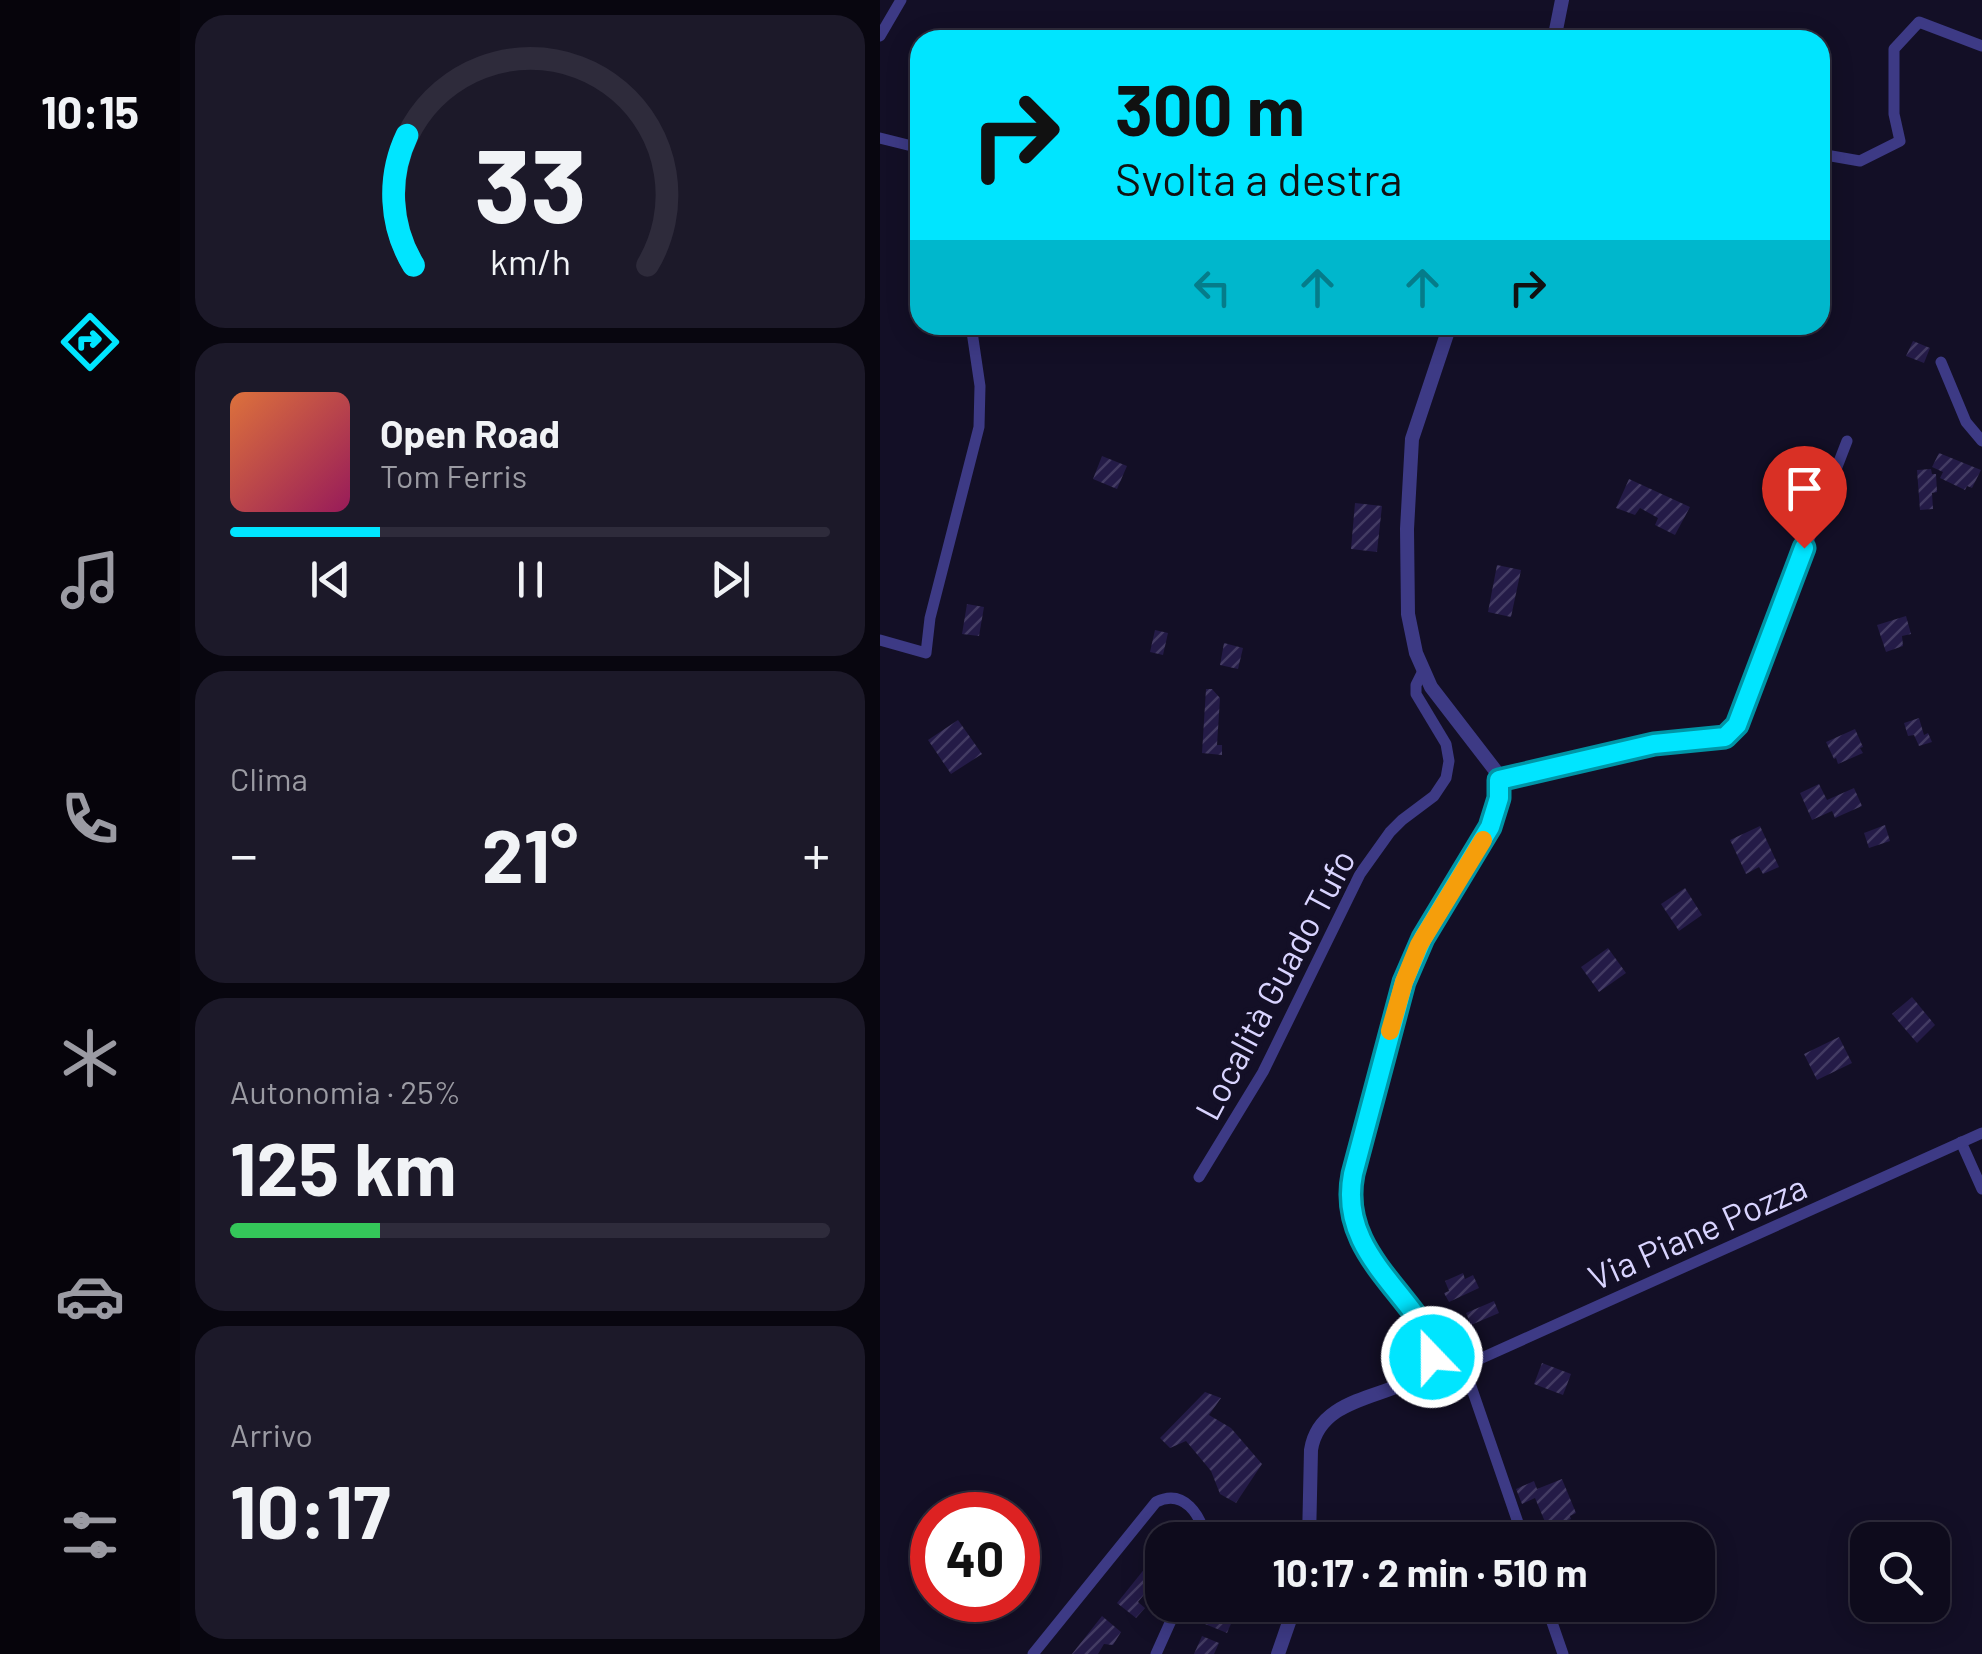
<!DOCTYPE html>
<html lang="it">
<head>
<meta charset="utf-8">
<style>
	:root { --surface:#0e0b1c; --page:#1c1929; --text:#f1f3f6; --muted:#9b9ba3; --line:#2e2b3b; --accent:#00e5ff }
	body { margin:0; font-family:Barlow,sans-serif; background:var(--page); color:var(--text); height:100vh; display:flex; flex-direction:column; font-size:38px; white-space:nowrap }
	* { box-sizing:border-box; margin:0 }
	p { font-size:32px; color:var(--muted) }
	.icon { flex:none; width:55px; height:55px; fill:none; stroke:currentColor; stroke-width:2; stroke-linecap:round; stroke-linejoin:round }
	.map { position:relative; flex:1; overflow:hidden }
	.drawer { display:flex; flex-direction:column; gap:15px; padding:15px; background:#08060f; width:700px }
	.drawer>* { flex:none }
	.banner { position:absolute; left:30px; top:30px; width:920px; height:305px; border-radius:30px; box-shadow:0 5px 25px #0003,0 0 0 2px var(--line); background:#00e5ff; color:#111; overflow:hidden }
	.controls { position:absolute; left:970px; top:1522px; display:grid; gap:20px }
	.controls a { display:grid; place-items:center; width:100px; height:100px; border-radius:20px; background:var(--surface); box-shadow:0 5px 25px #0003,0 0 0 2px var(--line); font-size:50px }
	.speed { position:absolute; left:30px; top:1492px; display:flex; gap:20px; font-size:50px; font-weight:700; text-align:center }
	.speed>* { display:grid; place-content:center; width:130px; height:130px; border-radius:50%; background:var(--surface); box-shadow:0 5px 25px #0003,0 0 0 2px var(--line); line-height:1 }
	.speed .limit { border:15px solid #d22; background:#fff; color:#111 }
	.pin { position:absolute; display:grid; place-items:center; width:85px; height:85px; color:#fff; margin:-102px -42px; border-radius:50% 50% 50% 0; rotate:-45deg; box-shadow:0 0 10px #0007 }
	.pin .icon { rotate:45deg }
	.me { position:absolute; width:110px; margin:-55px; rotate:338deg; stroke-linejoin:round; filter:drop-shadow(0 0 8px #0008) }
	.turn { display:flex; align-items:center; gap:35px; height:210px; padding:0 40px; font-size:45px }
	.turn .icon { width:130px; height:130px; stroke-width:2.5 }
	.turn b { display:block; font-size:70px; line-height:85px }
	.lanes { display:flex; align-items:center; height:95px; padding:0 40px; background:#0003; justify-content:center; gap:50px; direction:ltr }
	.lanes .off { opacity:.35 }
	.big { font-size:75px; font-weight:700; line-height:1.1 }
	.drawer .widget { flex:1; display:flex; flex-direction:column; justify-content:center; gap:15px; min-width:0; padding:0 35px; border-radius:30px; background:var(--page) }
	.drawer .dial { align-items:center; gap:0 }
	.dial svg { height:260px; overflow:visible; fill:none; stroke:var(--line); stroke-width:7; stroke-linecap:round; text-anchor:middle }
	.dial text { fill:var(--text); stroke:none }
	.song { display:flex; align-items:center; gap:30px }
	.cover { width:120px; height:120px; border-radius:15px; background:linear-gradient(135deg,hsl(20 70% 55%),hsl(330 70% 35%)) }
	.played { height:10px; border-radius:5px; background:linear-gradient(90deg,var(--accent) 25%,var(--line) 25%) }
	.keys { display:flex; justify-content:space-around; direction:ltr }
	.heat { display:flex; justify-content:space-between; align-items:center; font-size:55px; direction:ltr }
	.charge { height:15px; border-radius:8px; background:linear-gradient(90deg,#34c759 25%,var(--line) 0) }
	.trip { position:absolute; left:265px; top:1522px; width:570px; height:100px; border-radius:30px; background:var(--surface); box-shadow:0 5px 25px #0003,0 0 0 2px var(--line); font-weight:700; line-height:100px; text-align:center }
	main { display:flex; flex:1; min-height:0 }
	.menu { display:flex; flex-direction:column; width:180px; justify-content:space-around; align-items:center; background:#06040b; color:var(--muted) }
	.menu .icon { width:70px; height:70px }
	.menu .selected { color:var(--accent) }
	.menu b { font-size:45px; color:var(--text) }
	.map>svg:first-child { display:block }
	.building { fill:url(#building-hatch) }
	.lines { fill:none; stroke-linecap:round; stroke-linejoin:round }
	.minor { stroke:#3d3a85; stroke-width:11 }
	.tertiary { stroke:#3d3a85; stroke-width:14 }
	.route-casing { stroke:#0095a6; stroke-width:25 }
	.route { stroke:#00e5ff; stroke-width:18 }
	.slow { stroke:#f59e0b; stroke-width:18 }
	.labels { text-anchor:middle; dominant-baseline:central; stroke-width:10; stroke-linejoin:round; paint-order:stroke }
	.street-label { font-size:35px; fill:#d9d4ff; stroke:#130f26 }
</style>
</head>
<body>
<main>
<nav class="menu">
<b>10:15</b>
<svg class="icon selected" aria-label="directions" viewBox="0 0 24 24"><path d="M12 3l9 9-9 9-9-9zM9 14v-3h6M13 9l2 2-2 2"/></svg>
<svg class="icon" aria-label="music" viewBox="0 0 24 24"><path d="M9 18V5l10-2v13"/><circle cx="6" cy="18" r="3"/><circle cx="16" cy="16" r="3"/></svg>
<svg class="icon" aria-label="phone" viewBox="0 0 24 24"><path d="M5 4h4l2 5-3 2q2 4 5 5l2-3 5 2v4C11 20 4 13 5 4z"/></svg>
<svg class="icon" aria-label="climate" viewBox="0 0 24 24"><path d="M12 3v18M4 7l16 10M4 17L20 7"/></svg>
<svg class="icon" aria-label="car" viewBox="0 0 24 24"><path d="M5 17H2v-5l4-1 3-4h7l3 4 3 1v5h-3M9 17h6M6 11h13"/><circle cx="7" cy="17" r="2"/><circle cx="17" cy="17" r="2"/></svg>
<svg class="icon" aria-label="filters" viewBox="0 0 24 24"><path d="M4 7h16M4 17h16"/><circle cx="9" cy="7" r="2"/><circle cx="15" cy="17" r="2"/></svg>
</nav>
<section class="drawer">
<div class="widget dial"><svg viewBox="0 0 100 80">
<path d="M14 69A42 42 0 1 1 86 69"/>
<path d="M14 69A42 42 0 0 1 12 29" stroke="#00e5ff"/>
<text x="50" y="56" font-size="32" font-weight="700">33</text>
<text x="50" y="72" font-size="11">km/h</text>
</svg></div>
<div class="widget">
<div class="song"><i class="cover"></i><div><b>Open Road</b><p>Tom Ferris</p></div></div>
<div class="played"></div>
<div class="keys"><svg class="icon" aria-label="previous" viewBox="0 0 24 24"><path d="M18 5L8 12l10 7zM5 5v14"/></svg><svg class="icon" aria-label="pause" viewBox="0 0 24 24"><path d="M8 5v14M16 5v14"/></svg><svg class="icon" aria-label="next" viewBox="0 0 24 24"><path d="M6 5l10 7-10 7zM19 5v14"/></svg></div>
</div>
<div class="widget"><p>Clima</p>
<div class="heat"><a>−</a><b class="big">21°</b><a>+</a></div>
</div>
<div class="widget"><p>Autonomia · 25%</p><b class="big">125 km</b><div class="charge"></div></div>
<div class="widget"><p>Arrivo</p><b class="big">10:17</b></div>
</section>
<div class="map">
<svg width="1102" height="1654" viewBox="0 0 1102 1654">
	<defs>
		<pattern id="building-hatch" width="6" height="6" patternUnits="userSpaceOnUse" patternTransform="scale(2.5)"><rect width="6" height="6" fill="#241b47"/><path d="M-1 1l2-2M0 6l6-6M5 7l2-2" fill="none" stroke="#433b63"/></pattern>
	</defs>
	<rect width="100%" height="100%" fill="#130f26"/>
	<g class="building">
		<polygon points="1033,341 1050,348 1044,363 1026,356"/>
		<polygon points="1059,453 1101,470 1092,488 1087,486 1085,490 1060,478 1063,472 1052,467"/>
		<polygon points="222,456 247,466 237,489 213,479"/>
		<polygon points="1051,469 1052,474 1056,474 1057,492 1052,493 1053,509 1040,510 1037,470"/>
		<polygon points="749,479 810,507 795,535 775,525 778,518 760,508 755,515 736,508"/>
		<polygon points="475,503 502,506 497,552 471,549"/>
		<polygon points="617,565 641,570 631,617 608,612"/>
		<polygon points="87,604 104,607 99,636 82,634"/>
		<polygon points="1026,616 1031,634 1022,636 1023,646 1006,652 997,625"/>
		<polygon points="275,630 288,633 283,655 270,652"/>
		<polygon points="344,643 363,648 358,669 340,665"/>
		<polygon points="326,689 332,689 340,698 337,745 342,745 342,755 322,753"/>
		<polygon points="1039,718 1044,735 1048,733 1052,742 1039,746 1034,735 1028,736 1024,723"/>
		<polygon points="78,720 102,754 71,774 48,740"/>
		<polygon points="975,729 983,747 980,748 983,753 958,764 956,758 954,759 946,742"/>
		<polygon points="939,784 947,800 974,788 982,806 955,818 952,811 932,820 920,793"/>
		<polygon points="1005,825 1010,841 989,848 984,833"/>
		<polygon points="880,826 899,867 883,874 879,867 866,874 850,840"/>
		<polygon points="805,888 822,915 799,931 781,904"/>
		<polygon points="728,948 746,973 719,992 701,967"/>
		<polygon points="1032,997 1055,1025 1037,1043 1012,1014"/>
		<polygon points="959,1037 972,1063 937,1080 924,1054"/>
		<polygon points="583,1273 585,1279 593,1275 599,1288 569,1302 564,1293 569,1291 565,1281"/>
		<polygon points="614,1301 619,1313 591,1325 586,1313"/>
		<polygon points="662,1363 691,1374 683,1395 654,1384"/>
		<polygon points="325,1392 341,1398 329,1415 351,1428 382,1464 356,1503 340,1494 331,1471 306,1441 290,1448 280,1438"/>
		<polygon points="682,1479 696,1513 690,1516 691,1519 668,1529 655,1498 642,1504 636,1489 654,1481 657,1489"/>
		<polygon points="266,1567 282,1579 282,1586 279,1591 272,1585 258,1602 265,1608 256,1618 237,1603"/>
		<polygon points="333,1605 356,1612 347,1633 325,1624"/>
		<polygon points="222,1616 241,1632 233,1645 224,1644 218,1654 192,1654"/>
		<polygon points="322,1636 339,1643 334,1654 314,1654"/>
	</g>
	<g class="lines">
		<g class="minor">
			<polyline points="0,36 21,0"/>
			<polyline points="0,138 40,148"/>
			<polyline points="940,154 980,161 1020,141 1014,114 1014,49 1039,22 1102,46"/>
			<polyline points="1061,362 1086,422 1102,441"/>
			<polyline points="0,640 46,653 50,618 99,427 100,386 91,325"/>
			<polyline points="619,780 774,744 845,737 857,725 967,441"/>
			<polyline points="1081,1142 1102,1189"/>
			<polyline points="319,1177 383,1072 480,874 510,832 522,820 554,796 566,778 569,761 566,744 536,694 536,685 543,671"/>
			<polyline points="552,1357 584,1366 1102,1133"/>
			<polyline points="584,1366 644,1540"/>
			<polyline points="666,1605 683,1654"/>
			<path d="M153,1654L276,1502C304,1488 321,1515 326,1540"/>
			<polyline points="276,1654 298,1605"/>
		</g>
		<g class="tertiary">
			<polyline points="674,40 682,0"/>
			<path d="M429,1540L431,1450C441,1384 543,1402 552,1355C557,1329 497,1269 483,1245C472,1227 469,1206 471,1185L524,983L543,938L610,827L620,792L619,780L615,770L551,687L536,653L528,614L527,529L532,439L570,325"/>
			<polyline points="398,1654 415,1605"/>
		</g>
	</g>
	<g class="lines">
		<defs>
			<path id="route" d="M552,1357L550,1338L544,1327C510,1277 460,1240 473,1174L524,982L543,938L610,827L619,798V780L774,744L845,737L857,725L924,548"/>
		</defs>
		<use href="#route" class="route-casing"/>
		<use href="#route" class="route"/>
		<polyline class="slow" points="510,1031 524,982 539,945 603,840"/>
	</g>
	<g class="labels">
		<g class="street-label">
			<text transform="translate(394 984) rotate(-62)">Località Guado Tufo</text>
			<text transform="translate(817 1231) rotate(-24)">Via Piane Pozza</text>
		</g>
	</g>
</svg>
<div class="controls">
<a><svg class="icon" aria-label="search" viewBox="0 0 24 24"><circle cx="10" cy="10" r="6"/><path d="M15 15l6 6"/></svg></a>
</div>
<div class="speed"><div class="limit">40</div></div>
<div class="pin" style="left:924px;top:548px;background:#d93025"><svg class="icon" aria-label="arrive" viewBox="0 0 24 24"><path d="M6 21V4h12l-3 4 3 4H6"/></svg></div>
<svg class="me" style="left:552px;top:1357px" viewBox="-20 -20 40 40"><circle r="17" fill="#00e5ff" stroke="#fff" stroke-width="3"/><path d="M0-11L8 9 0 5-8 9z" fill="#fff"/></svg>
<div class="trip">10:17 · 2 min · 510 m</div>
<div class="banner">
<div class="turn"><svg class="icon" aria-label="right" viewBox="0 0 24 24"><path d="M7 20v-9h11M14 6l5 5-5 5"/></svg><div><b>300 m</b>Svolta a destra</div></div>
<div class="lanes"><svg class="icon off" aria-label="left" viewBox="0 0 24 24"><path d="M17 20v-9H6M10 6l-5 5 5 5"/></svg><svg class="icon off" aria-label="ahead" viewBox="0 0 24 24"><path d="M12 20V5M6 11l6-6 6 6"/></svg><svg class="icon off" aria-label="ahead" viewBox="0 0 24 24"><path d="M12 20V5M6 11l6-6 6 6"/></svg><svg class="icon" aria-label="right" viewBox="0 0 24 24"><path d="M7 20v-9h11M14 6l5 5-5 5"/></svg></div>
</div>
</div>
</main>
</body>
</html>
